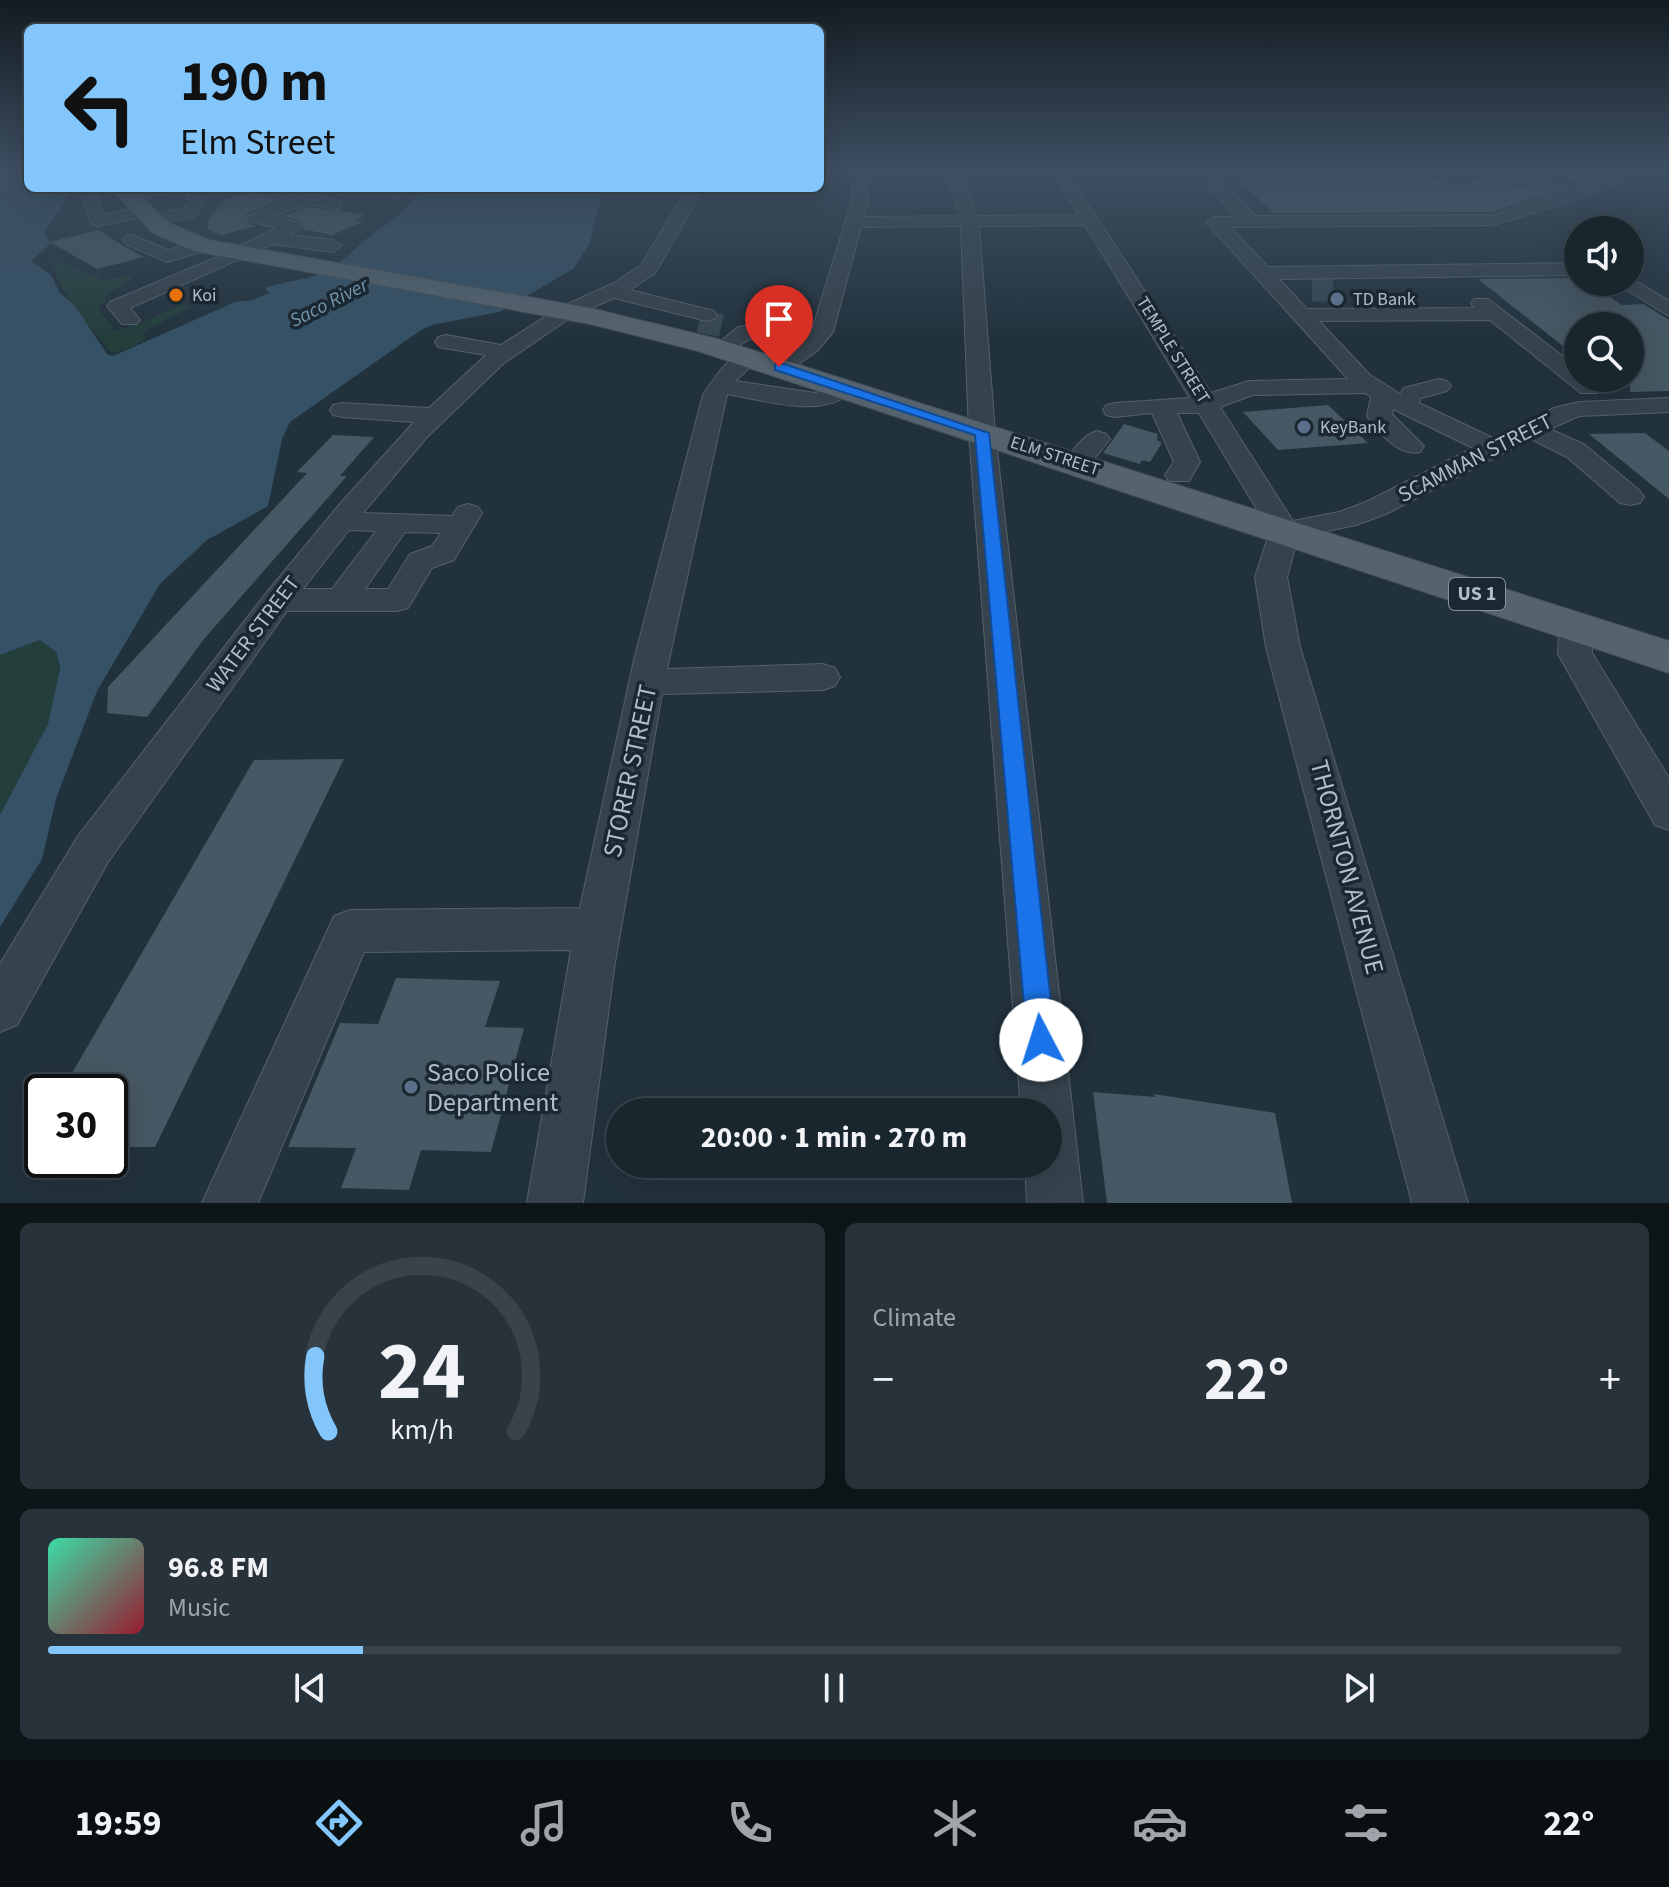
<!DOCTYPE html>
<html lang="en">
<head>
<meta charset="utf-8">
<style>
	:root { --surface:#1a262e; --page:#27323a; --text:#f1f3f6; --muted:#9fa5aa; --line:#38434a; --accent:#83c6fb }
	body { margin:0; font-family:"Source Sans 3",sans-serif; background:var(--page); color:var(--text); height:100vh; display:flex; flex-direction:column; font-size:30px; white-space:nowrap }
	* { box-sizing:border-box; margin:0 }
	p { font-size:26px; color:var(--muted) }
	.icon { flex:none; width:44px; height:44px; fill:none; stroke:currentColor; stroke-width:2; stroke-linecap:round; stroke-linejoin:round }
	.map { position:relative; height:1203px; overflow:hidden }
	.side { display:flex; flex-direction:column; gap:20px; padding:20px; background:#0e1519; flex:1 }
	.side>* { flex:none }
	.top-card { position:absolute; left:24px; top:24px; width:800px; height:168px; border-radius:12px; box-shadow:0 8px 32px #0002,0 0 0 2px var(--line); background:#83c6fb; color:#111; overflow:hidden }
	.fabs { position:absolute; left:1564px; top:216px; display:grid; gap:16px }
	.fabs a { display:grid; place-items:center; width:80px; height:80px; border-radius:50%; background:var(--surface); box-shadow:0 8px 32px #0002,0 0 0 2px var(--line); font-size:40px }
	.speed { position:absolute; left:24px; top:1074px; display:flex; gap:16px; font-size:40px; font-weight:700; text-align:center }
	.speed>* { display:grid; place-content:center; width:104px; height:104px; border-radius:50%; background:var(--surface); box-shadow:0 8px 32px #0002,0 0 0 2px var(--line); line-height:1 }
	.speed .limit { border:4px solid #111; border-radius:12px; background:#fff; color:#111 }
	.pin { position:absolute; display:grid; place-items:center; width:68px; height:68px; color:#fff; margin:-82px -34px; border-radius:50% 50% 50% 0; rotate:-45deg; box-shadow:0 0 8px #0007 }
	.pin .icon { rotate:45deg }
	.me { position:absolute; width:88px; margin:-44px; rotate:355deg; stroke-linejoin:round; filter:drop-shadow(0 0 6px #0008) }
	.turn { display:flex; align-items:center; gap:28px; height:168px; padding:0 24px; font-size:36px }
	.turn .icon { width:104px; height:104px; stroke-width:2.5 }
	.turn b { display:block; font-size:56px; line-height:68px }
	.big { font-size:60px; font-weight:700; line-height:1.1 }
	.side .card { flex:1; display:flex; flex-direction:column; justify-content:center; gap:12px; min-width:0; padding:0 28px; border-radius:12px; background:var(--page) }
	.side .dial { align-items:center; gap:0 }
	.dial svg { height:208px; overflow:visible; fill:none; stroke:var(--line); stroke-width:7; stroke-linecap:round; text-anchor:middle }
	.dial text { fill:var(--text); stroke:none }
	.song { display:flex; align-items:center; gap:24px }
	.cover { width:96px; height:96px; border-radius:12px; background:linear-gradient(135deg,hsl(160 70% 55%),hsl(350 70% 35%)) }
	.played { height:8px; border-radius:4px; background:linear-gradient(90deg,var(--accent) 20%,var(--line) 20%) }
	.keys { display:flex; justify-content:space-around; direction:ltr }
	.heat { display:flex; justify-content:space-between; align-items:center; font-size:44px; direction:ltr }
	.side .tiles { flex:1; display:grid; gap:20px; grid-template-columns:1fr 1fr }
	.card:last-child { grid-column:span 2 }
	.trip { position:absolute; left:606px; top:1098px; width:456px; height:80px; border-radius:40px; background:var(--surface); box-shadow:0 8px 32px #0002,0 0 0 2px var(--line); font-weight:700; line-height:80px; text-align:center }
	.tab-bar { display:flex; height:128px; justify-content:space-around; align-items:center; background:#0a0f12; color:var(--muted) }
	.tab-bar .icon { width:56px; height:56px }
	.tab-bar .selected { color:var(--accent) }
	.tab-bar b { font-size:36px; color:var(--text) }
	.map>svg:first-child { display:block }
	.green { fill:#243e3c }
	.water { fill:#355165 }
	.building { fill:#465863 }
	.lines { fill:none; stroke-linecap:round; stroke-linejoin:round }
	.minor-tunnel-far1 { stroke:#374752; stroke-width:17; stroke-dasharray:17 9; stroke-linecap:butt }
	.minor-tunnel { stroke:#374752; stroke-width:23; stroke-dasharray:23 11; stroke-linecap:butt }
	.minor-casing { stroke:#54616a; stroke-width:2 }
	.major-casing { stroke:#424f58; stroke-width:2 }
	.minor { fill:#36434d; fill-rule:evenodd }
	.major { fill:#54636d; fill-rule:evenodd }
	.route { fill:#1a73e8; stroke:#114b97; stroke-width:2 }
	.food-dot { fill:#e8710a; stroke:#1b2831; stroke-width:3 }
	.service-dot { fill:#5c6f8a; stroke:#1b2831; stroke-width:3 }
	.labels { text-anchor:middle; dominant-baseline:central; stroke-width:7; stroke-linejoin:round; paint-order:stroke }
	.far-poi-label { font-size:18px; fill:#b1bec8; stroke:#1b2831; text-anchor:start }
	.far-street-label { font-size:18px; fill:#b1bec8; stroke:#1b2831 }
	.far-water-label { font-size:20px; font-style:italic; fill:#7095ad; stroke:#1b2831 }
	.shield { fill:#1b2831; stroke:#84919b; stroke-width:2 }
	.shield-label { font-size:20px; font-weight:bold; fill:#b1bec8 }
	.street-label { font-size:22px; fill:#b1bec8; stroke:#1b2831 }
	.near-street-label { font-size:26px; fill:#b1bec8; stroke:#1b2831 }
	.near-poi-label { font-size:26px; fill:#b1bec8; stroke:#1b2831; text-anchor:start }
</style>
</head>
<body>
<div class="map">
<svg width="1669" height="1203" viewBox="0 0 1669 1203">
	<rect width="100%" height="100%" fill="#22323d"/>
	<g class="green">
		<path d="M58,261L88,274L100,275L98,280L130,276L133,279L107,295L104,299L107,302L99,304L100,312L116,331C143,325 164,310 190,303L192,307L147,330L143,333L146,339L131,348L112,353C96,334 53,286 54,263Z"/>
		<path d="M40,640L57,653C67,711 27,768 0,815V655Z"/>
	</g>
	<path class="water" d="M0,170H28V188H73L44,233L51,243L31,261L51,275L59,292L75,306L107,354L113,356L235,302L252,300L269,293L265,288C281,282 306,280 319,274C339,265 348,255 364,241C386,223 402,216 420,192L413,188H603L590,243L573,269L499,312L432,325L421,330L290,422L282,439L268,506L207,540L160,584L97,691L56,799L42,859L0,927V815L48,724L60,669L57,653L40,640L0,655Z"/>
	<g class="building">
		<polygon points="1415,173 1457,186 1493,175 1516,186 1530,185 1532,177 1568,187 1492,212 1274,213 1232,174"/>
		<polygon points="253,192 280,200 246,214 248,223 256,226 222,235 208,230 208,220 225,199"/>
		<polygon points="308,207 342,211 365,215 355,220 363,222 332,235 303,229 300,221 283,216"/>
		<polygon points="99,230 125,247 144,257 97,269 50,242"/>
		<polygon points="1578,278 1578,282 1587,282 1622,305 1643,304 1669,320 1669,391 1630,392 1630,326 1578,326 1578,358 1478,279"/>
		<polygon points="1328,405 1368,443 1278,450 1243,412"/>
		<polygon points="1124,424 1158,434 1157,440 1162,443 1150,462 1142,460 1140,464 1103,453"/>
		<polygon points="1645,433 1669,451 1669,499 1589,434"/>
		<polygon points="333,435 374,437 340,476 347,476 204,639 147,717 107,713 108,687 307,473 297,472"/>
		<polygon points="344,759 155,1147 110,1147 110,1092 61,1092 254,760"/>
		<polygon points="396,978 500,981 485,1027 524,1028 491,1152 421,1150 409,1190 341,1188 356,1148 288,1147 340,1023 378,1024"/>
		<polygon points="1093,1092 1155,1097 1154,1094 1275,1113 1292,1203 1107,1203"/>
	</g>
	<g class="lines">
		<polyline class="minor-tunnel-far1" points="1525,179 1538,182"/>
		<g class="minor-tunnel">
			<polyline points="1312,290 1333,290"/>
			<polyline points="699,321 727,327"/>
		</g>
		<defs>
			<g id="minor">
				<path d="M851,170H866L868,200L864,217L959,216L946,170H961L977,216L1079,215L1051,170H1066L1211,393L1249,381L1348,379L1206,222L1215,217H1236L1207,184L1216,170H1230L1223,183L1255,216L1493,215L1589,183L1551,173L1549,170C1563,170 1602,178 1610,174L1608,170H1623L1627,174L1621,181L1586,196L1494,225L1230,227L1268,267L1578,263V275L1279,279L1307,309L1474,308L1471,303L1474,299H1488L1578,368V378H1591L1601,388L1597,393H1581L1490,320L1319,321L1370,375L1400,394L1404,388L1439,379L1447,381L1451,386L1447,391L1421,398L1419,403L1493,438L1554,408L1579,402L1669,398V412L1579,416L1550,429L1585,445L1640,491L1644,497L1640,503L1630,505L1620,503L1567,457L1531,439L1386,514L1356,525L1298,537L1287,577L1300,647L1468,1203H1412L1266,647L1255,577L1270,531L1199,413H1177L1200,462L1189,481H1169L1165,475L1174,462L1152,413L1115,417L1106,415L1103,410L1106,405L1115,403L1190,398L1085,225L979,226L995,433L1083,1203H1027L1025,1164H1048V1112H1021L969,433L961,226L861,227L833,332L817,351L787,372H771L768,367L790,348L750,339L722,356L711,349L738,327L746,326L804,338L812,330L852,200ZM1365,393L1371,397L1367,416C1378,432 1399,457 1420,452L1424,446L1392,414L1393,409L1473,448L1366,502L1339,512L1293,521L1220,407L1253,395Z"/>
				<polygon points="1495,170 1513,170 1530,180 1528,183 1516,183 1496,175"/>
				<polygon points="145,188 174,188 172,191 128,202 120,197 122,194"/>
				<polygon points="185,188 201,188 205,201 196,216 152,225 146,224 143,220 146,216 98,226 92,225 83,201 91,196 97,197 104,215 143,207 149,208 152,212 149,216 184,208 189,201"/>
				<polygon points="254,188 283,188 340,201 342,205 340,209 308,204 273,216 298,223 301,227 290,235 333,240 342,246 333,252 273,244 130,308 140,320 136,324 122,324 107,306 110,302 215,258 276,228 250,221 247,217 289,199 256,191"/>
				<polygon points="386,188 402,188 400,197 388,197"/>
				<path d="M688,188H704L655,273L630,290L714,311L717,315L714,319L707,321L614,298L573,316L504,363L427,437L363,513L452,516L458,507L468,504L478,507L482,513L454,560L432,568L408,608L397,611H287L108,862L17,1025L0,1032V964L78,836L267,592L340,504L414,422L342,417L333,415L330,410L333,405L342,403L429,408L486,355L438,347L435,342L438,337L446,335L501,345L559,308L614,283L641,265ZM349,530L376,531L332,589H303ZM405,532L441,533L432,546L410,554L388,589H365Z"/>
				<polygon points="132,235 168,250 201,240 210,246 207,250 167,262 126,244 123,240 126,236"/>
				<polygon points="1631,278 1669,301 1669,316 1614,282 1630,282"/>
				<path d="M750,350L758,352L761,357L735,381L815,393C830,390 835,378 851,382L855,387C830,422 764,400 727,394L667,669L823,664L835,668L840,677L835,686L823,690L662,694L615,962L583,1203H527L571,950L364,952L258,1203H202L334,916L350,910L580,908L634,660L703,395C715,377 727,356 750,350Z"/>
				<path d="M1097,431L1106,434L1110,439L1086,469H1068L1064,463C1072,451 1083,435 1097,431Z"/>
				<polygon points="1575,616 1587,619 1591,627 1592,653 1669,778 1669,830 1655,825 1558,654 1559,627 1563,619"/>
			</g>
			<polygon id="major" points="110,188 133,188 169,223 209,240 590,308 718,339 1669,641 1669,673 698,351 590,324 194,251 153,233"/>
		</defs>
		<use href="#minor" class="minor-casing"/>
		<use href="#major" class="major-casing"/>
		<use href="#minor" class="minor"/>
		<use href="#major" class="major"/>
	</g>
	<linearGradient id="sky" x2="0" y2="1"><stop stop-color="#131c22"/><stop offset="0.5" stop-color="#3e4f62"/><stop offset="1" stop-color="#3e4f62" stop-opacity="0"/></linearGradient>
	<rect width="1669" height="338" fill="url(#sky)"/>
	<polygon class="route" points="775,364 784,364 989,433 1055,1040 1051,1049 1041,1053 1031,1049 1027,1040 975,435 775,370"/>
	<circle class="food-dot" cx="176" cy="295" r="8"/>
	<g class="service-dot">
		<circle cx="1337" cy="299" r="8"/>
		<circle cx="1304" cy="427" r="8"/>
		<circle cx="411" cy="1087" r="8"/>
	</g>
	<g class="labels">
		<g class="far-poi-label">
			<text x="192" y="295">Koi</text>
			<text x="1353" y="299">TD Bank</text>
			<text x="1320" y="427">KeyBank</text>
		</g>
		<g class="far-street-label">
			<text transform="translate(1173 350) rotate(58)">TEMPLE STREET</text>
			<text transform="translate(1055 456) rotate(18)">ELM STREET</text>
		</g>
		<g class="far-water-label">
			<text transform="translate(329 303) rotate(-27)">Saco River</text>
		</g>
		<rect class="shield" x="1449" y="578" width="56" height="32" rx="6"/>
		<g class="shield-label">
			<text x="1477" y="594">US 1</text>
		</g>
		<g class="street-label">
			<text transform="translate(1475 458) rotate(-27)">SCAMMAN STREET</text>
			<text transform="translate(253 634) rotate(-53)">WATER STREET</text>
		</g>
		<g class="near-street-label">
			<text transform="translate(630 771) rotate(-78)">STORER STREET</text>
			<text transform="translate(1347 867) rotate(75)">THORNTON AVENUE</text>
		</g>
		<g class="near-poi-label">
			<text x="427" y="1072">Saco Police<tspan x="427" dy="30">Department</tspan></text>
		</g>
	</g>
</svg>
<div class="fabs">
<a><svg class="icon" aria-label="sound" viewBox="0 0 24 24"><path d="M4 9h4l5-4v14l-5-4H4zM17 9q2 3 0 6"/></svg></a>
<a><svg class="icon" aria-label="search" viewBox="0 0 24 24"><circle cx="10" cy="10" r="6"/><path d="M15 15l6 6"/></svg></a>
</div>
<div class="speed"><div class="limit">30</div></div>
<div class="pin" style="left:779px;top:367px;background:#d93025"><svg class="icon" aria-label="arrive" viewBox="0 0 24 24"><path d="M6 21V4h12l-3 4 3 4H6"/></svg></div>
<svg class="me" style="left:1041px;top:1040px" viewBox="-20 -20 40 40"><circle r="19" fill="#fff"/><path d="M0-13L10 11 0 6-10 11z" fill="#1a73e8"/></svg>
<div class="trip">20:00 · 1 min · 270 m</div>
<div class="top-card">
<div class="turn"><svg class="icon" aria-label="left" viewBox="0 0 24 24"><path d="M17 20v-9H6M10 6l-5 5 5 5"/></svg><div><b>190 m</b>Elm Street</div></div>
</div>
</div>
<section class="side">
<div class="tiles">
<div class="card dial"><svg viewBox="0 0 100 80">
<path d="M14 69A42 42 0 1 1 86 69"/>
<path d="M14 69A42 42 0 0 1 9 40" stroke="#83c6fb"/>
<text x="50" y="56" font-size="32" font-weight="700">24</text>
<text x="50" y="72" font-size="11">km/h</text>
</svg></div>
<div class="card"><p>Climate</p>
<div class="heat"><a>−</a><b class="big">22°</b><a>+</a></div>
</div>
<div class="card">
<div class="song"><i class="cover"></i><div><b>96.8 FM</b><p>Music</p></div></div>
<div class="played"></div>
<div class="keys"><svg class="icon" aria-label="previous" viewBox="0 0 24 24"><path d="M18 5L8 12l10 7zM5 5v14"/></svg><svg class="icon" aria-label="pause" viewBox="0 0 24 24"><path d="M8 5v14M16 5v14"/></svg><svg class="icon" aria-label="next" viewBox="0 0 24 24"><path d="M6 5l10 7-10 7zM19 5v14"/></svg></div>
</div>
</div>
</section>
<nav class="tab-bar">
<b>19:59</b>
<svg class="icon selected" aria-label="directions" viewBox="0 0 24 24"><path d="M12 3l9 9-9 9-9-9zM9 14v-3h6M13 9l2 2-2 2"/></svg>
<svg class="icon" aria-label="music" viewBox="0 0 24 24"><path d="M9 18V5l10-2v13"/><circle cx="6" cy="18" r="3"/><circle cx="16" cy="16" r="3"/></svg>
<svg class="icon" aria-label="phone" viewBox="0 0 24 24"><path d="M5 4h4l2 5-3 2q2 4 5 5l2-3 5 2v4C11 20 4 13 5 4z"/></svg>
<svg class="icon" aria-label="climate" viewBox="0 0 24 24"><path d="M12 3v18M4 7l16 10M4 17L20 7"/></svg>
<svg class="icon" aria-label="car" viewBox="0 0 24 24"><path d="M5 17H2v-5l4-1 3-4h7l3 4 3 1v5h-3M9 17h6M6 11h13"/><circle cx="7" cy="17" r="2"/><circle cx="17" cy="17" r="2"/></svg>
<svg class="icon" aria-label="filters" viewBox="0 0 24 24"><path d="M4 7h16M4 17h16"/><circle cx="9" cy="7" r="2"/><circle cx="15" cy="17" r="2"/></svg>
<b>22°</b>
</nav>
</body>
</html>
